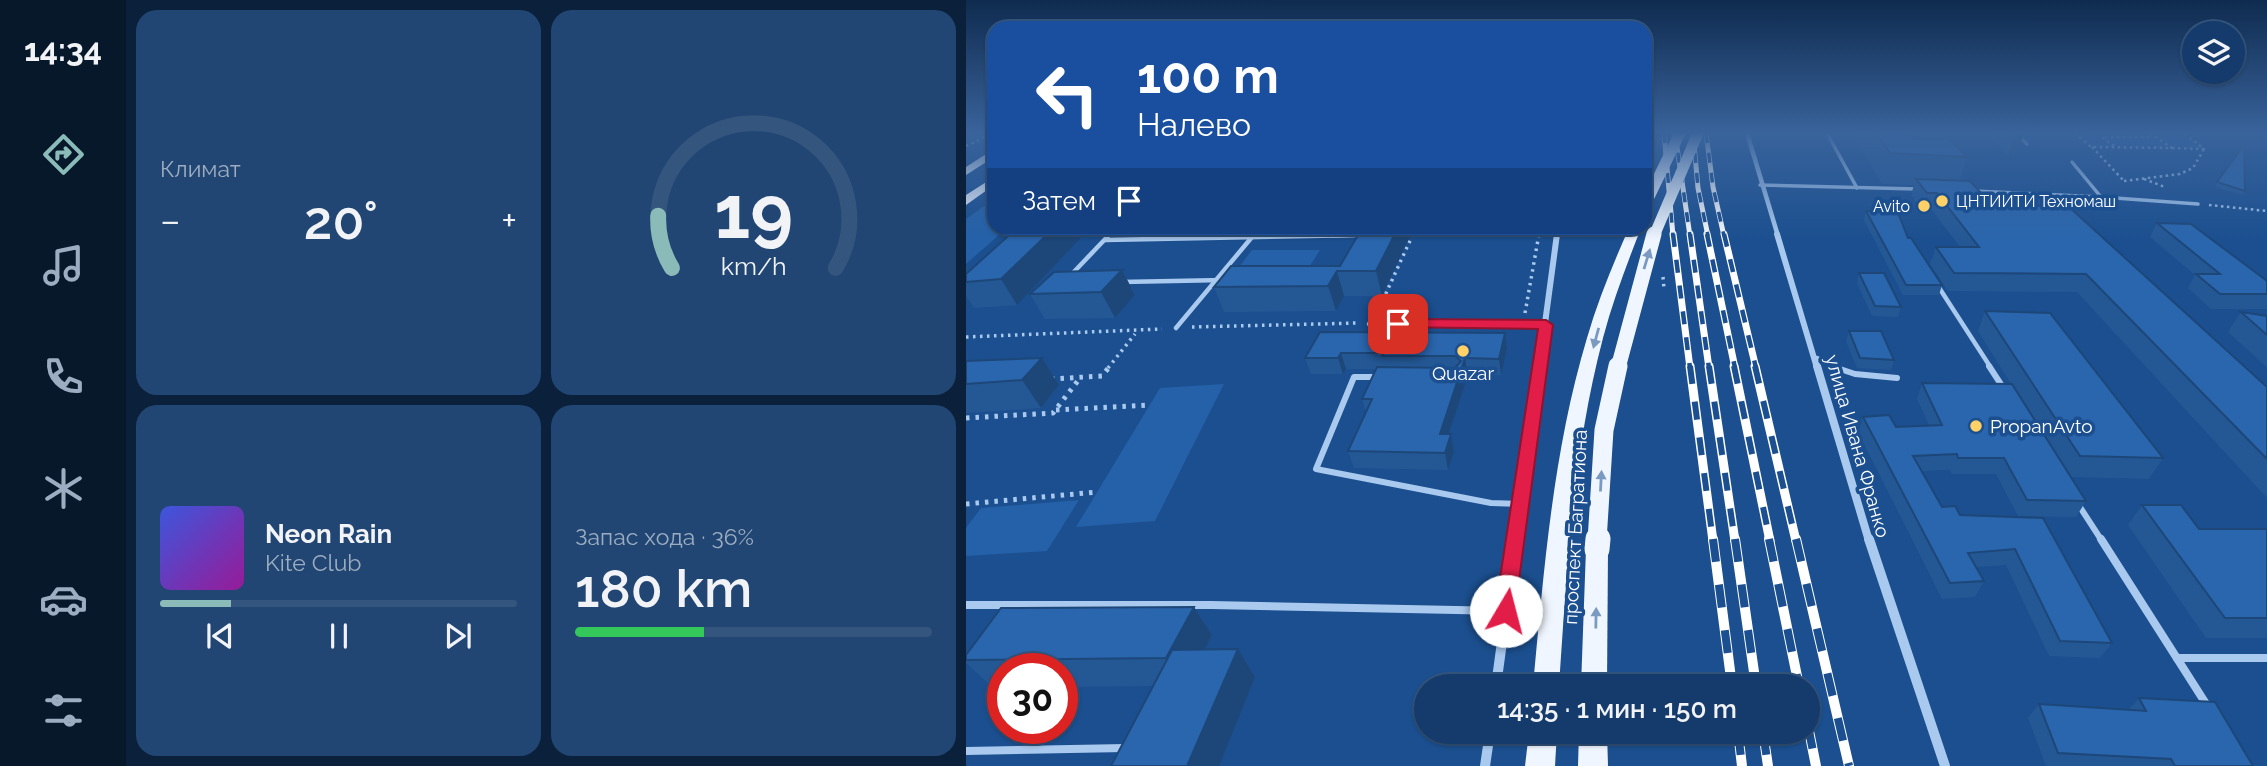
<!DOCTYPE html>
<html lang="ru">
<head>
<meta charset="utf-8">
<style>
	:root { --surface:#143b6b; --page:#214673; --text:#f1f3f6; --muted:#9dadc1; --line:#33557e; --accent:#8bbbb9 }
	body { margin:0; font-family:Raleway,sans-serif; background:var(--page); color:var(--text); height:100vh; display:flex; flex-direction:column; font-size:26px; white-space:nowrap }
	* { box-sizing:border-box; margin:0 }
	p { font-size:23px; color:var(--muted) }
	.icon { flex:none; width:38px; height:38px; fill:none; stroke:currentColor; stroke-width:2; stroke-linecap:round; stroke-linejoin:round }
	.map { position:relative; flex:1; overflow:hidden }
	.sheet { display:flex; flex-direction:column; gap:10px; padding:10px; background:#0b203b; width:840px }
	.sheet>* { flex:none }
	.hud { position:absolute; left:21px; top:21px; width:665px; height:214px; border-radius:21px; box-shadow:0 2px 5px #0004,0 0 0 2px var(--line); background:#1a4fa0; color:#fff; overflow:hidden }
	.buttons { position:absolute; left:1216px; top:21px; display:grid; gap:14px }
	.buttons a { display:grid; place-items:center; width:63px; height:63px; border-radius:50%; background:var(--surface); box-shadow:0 2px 5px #0004,0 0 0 2px var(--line); font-size:35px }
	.speed { position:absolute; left:21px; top:653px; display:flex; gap:14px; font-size:35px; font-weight:700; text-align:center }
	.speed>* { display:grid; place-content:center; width:91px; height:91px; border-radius:50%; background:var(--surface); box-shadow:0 2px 5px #0004,0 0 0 2px var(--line); line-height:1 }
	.speed .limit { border:10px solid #d22; background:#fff; color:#111 }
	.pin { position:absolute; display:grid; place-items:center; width:60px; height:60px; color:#fff; margin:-30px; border-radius:14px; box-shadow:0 4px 10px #0006 }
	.me { position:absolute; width:77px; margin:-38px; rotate:8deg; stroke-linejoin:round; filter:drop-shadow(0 0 5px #0008) }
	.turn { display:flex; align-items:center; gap:24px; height:147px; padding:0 35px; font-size:32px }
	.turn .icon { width:91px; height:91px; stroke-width:2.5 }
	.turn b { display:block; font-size:49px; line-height:60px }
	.then { display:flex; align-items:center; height:66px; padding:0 35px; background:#0003; gap:14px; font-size:26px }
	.big { font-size:52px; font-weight:600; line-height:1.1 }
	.sheet .widget { flex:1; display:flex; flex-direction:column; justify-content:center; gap:10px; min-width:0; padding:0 24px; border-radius:21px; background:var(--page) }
	.sheet .dial { align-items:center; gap:0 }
	.dial svg { height:182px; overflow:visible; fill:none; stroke:var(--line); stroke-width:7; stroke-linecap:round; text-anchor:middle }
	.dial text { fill:var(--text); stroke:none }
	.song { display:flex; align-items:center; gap:21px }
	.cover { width:84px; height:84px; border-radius:10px; background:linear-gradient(135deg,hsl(230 70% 55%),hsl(300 70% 35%)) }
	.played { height:7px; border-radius:4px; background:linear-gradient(90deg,var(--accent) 20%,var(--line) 20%) }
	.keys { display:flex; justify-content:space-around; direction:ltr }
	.heat { display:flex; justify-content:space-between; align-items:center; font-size:38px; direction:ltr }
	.charge { height:10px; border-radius:5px; background:linear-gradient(90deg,#34c759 36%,var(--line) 0) }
	.sheet .tiles { flex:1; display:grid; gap:10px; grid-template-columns:repeat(2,1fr) }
	.trip { position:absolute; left:448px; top:674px; width:406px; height:70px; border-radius:35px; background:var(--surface); box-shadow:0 2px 5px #0004,0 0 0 2px var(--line); font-weight:600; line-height:70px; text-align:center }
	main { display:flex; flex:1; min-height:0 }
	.dock { display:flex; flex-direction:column; width:126px; justify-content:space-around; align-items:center; background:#08182b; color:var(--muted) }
	.dock .icon { width:49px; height:49px }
	.dock .current { color:var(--accent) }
	.dock b { font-size:32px; color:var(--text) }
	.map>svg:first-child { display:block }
	.green { fill:#2461a8 }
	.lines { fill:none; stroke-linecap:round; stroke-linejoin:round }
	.path-far2 { stroke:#a9c9ee; stroke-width:2.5; stroke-dasharray:2.5 3.5; stroke-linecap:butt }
	.path-far1 { stroke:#a9c9ee; stroke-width:3.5; stroke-dasharray:2.5 4.5; stroke-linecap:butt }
	.path { stroke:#a9c9ee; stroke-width:5; stroke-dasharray:3.5 6; stroke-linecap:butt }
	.service-far3 { stroke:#a9c9ee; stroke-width:3.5 }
	.service-far2 { stroke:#a9c9ee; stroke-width:4.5 }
	.service-far1 { stroke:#a9c9ee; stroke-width:6 }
	.service { stroke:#a9c9ee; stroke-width:8 }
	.minor-far3 { stroke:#a9c9ee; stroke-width:4.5 }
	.minor-far2 { stroke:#a9c9ee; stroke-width:6 }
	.minor-far1 { stroke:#a9c9ee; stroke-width:8 }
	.minor { stroke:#a9c9ee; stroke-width:10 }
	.primary { fill:#f0f6ff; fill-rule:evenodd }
	.rail-far3-casing { stroke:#fff; stroke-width:5 }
	.rail-far2-casing { stroke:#fff; stroke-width:7 }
	.rail-far1-casing { stroke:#fff; stroke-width:9 }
	.rail-casing { stroke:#fff; stroke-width:10 }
	.rail-far3 { stroke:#1b4f8f; stroke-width:3.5; stroke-dasharray:10; stroke-linecap:butt }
	.rail-far2 { stroke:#1b4f8f; stroke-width:4.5; stroke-dasharray:13; stroke-linecap:butt }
	.rail-far1 { stroke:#1b4f8f; stroke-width:6; stroke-dasharray:18; stroke-linecap:butt }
	.rail { stroke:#1b4f8f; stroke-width:8; stroke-dasharray:23; stroke-linecap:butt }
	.primary-bridge-far3 { stroke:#f0f6ff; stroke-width:11 }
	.primary-bridge-far2 { stroke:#f0f6ff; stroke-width:15 }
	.primary-bridge-far1 { stroke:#f0f6ff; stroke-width:19 }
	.primary-bridge { stroke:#f0f6ff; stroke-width:25 }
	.wall { fill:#245895 }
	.shaded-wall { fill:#1d4779 }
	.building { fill:#2a66ad; stroke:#1d4779; stroke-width:2 }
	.oneway { fill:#7b9ac1 }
	.route { fill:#e11d48; stroke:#92132f; stroke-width:2 }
	.poi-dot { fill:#ffd166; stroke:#1b4f8f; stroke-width:2.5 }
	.labels { text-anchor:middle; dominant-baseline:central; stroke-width:7; stroke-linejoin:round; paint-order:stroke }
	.far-poi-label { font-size:16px; fill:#fff; stroke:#1b4f8f; text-anchor:start }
	.poi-label { font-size:19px; fill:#fff; stroke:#1b4f8f }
	.street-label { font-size:19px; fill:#fff; stroke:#1b4f8f }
</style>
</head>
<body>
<main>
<nav class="dock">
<b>14:34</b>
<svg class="icon current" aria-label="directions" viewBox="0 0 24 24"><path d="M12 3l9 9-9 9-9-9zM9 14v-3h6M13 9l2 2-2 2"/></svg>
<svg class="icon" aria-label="music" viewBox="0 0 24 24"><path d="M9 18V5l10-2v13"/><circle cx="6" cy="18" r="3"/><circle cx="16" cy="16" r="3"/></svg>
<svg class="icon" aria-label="phone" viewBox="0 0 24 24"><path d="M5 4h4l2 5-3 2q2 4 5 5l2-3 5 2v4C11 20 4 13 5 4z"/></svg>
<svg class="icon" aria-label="climate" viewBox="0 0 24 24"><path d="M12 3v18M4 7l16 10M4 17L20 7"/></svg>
<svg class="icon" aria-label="car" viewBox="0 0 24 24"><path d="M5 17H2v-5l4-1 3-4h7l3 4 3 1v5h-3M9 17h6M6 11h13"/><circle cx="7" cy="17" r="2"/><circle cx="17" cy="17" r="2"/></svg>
<svg class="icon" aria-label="filters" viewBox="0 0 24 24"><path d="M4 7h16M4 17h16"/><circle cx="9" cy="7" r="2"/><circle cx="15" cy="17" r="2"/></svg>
</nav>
<section class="sheet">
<div class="tiles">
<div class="widget"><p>Климат</p>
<div class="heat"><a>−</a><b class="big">20°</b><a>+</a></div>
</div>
<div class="widget dial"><svg viewBox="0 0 100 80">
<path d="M14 69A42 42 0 1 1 86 69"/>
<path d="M14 69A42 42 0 0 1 8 46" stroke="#8bbbb9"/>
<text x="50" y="56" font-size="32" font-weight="700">19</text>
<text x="50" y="72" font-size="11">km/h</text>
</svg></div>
<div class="widget">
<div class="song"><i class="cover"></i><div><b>Neon Rain</b><p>Kite Club</p></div></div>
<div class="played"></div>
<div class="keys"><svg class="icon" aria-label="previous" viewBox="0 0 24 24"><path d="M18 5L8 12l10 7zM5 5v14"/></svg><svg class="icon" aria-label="pause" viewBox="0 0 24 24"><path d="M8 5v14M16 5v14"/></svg><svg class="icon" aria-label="next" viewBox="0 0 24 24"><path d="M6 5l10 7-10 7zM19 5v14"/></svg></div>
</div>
<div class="widget"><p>Запас хода · 36%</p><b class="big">180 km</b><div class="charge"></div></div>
</div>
</section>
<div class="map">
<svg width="1301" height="766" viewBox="0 0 1301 766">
	<rect width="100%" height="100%" fill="#1b4f8f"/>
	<g class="green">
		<polygon points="1119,133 1183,137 1180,133 1214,133 1238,149 1125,147 1112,136 1121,136"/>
		<polygon points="28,199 28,228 41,228 0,264 0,219"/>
		<polygon points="286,250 354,250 344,266 273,267"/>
		<polygon points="258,384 189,521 110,527 194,388"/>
		<polygon points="113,500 81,551 0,556 0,528 15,508"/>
	</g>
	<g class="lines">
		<g class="path-far2">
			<polyline points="1109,133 1125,147 1206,148 1184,133"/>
			<polyline points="0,146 27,133"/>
			<polyline points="1148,146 1136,137 1186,137"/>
			<polyline points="1126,147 1158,181"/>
			<polyline points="1206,148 1238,149 1218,133"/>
			<polyline points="1178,179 1199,187"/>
			<polyline points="1158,181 1214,174 1227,168 1238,149"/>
			<polyline points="1243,205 1301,211"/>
			<polyline points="447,236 450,228"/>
			<polyline points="573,236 574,228"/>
		</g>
		<g class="path-far1">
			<polyline points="697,277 698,289"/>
			<polyline points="411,313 447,234"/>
			<polyline points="559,313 573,234"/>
			<polyline points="226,327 392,323"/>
			<polyline points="0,337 196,329"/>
			<polyline points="142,368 169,334"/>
		</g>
		<g class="path">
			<polyline points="85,379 136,376 144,366"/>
			<polyline points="90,410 184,405"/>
			<polyline points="0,418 87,413 114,378"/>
			<polyline points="0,504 131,492"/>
		</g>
		<g class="service-far3">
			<polyline points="861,133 891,188"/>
			<polyline points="1050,133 1061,144"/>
			<polyline points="1106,162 1135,197 1232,204"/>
			<polyline points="794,185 952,189"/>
			<polyline points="1007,191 1135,197"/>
			<polyline points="142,236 149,228"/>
			<polyline points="365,236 395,235"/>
		</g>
		<g class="service-far2">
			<polyline points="139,240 395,235"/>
			<polyline points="104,276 144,234"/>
			<polyline points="155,282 258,280"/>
			<polyline points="972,286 1025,368"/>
			<polyline points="403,324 580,325"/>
			<polyline points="210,328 286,237"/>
			<polyline points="851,358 869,368"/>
		</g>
		<g class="service-far1">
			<polyline points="865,366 889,374 931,378"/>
			<polyline points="1023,366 1038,389"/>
			<polyline points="413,377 388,377 350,469 525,503 555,504"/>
			<polyline points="1112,504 1136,541"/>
		</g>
		<g class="service">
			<polyline points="1135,539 1242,707"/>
			<polyline points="0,605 245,605 539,611"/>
			<polyline points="1211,658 1301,658"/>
			<polyline points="0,751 159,748"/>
		</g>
		<g class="minor-far3">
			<polyline points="781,133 812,236"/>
			<polyline points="591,236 592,228"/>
		</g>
		<g class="minor-far2">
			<polyline points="811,234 851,368"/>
			<polyline points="573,368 591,234"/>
		</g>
		<g class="minor-far1">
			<polyline points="851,366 903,541"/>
			<polyline points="550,541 573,366"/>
		</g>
		<g class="minor">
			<polyline points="903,539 979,766"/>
			<polyline points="530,686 550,539"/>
			<polyline points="519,766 524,732"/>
		</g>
		<g class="primary">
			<polygon points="28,149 28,157 0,175 0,167"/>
			<polygon points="28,177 28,185 0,205 0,195"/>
			<path d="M663,228H675C661,264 647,300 637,338C607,451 601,570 593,686H567C578,569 587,451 621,338C632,300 647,264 663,228Z"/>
			<polygon points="631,540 639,543 642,549 641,686 615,686 620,549 623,543"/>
			<polygon points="563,732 591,732 589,766 559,766"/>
			<polygon points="613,732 641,732 642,766 612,766"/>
		</g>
		<defs>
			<g id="rail-far3">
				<polyline points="698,133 707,236"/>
				<polyline points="709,133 724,236"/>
				<polyline points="727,133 732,188 742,236"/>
				<polyline points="740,133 747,187 758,236"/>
			</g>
			<g id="rail-far2">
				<polyline points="707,234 724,368"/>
				<polyline points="724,234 743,368"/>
				<polyline points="741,234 769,368"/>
				<polyline points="758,234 790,368"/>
			</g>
			<g id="rail-far1">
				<polyline points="724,366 747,541"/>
				<polyline points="743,366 769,541"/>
				<polyline points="768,366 804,541"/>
				<polyline points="789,366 830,541"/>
			</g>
			<g id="rail">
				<polyline points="747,539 766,686"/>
				<polyline points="769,539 790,686"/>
				<polyline points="803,539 833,686"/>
				<polyline points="830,539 883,766"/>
				<polyline points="842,726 850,766"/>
				<polyline points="772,732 776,766"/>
				<polyline points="797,732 802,766"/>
			</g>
		</defs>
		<use href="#rail-far3" class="rail-far3-casing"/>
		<use href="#rail-far2" class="rail-far2-casing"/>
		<use href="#rail-far1" class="rail-far1-casing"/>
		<use href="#rail" class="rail-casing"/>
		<use href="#rail-far3" class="rail-far3"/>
		<use href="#rail-far2" class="rail-far2"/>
		<use href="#rail-far1" class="rail-far1"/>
		<use href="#rail" class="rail"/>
		<g class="primary-bridge-far3">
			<polyline points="679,205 714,133"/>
			<polyline points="688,236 732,133"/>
		</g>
		<polyline class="primary-bridge-far2" points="652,368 688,234"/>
		<polyline class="primary-bridge-far1" points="631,541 638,430 652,366"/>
		<polyline class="primary-bridge" points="631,549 632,539"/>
	</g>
	<g class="wall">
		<polygon points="885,133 944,133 948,139 1001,157 994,180 1027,206 1301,387 1301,498 1111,292 982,291 964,264 970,247 994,247 966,210 956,209 945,195 948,185 916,184"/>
		<polygon points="1022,133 1058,133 1054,143 1042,156"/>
		<polygon points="1251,182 1279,191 1277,195 1249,187"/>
		<polygon points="900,211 942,238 976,285 973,295 937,295 898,220"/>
		<polygon points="1191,223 1301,281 1301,309 1245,309 1222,288 1229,275 1184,237"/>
		<polygon points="51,228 51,305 8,308 0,296 0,274"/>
		<polygon points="448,228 416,296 378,296 370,311 258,312 248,287 374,266"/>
		<polygon points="156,270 169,295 149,318 79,319 64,294"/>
		<polygon points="893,273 935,307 932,317 906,316 891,283"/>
		<polygon points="1019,311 1197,458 1183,479 1104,477 1120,501 1110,517 1052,516 1030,474 986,474 984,470 955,471 976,507 994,515 1077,518 1146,643 1134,658 1083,656 1040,565 1010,567 1018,581 1009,597 976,599 892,432 897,417 930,427 963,425 951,399 956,383 1045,384 1012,331"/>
		<polygon points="1275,312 1301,316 1301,367 1262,332"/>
		<polygon points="883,331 928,360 925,370 891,368 880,341"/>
		<polygon points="354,332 539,333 541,349 535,375 502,375 482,434 485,434 488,451 482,470 388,468 382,451 400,412 396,399 410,369 380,369 377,374 345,374 339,358"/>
		<polygon points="0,361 93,385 75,408 0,413"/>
		<polygon points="1176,505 1233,529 1301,529 1301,638 1240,638 1162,525"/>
		<polygon points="228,607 246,635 239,649 272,649 289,677 187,686 96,687 96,668 37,668 37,687 26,687 0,663 0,655"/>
		<polygon points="1173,698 1287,766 1080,766 1062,718 1073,704 1162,710"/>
	</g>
	<g class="shaded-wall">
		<polygon points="1050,133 1058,133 1054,143 1042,156"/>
		<polygon points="88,228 124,228 51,305 35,279"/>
		<polygon points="432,228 448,228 416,296 410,271"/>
		<polygon points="156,270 169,295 149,318 135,292"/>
		<polygon points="371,271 378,296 370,311 362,286"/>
		<polygon points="539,333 541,349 535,375 533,359"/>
		<polygon points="375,353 380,369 377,374 372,358"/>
		<polygon points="76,358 93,385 75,408 56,380"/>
		<polygon points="499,358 502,375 477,451 474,434"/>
		<polygon points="485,434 488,451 482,470 479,453"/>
		<polygon points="228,607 246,635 221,686 200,658"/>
		<polygon points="272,649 289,677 253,766 221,766"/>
	</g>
	<g class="building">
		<polygon points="910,133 944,133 948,139 984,139 1001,157 924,153"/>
		<polygon points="1278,145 1279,191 1251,182"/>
		<polygon points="950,179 1004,181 1027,206 1102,206 1301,387 1301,459 1120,274 988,273 970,247 1013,247 971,193 961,193"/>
		<polygon points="900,211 932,213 942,238 945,238 976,285 940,285"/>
		<polygon points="1191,223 1225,224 1301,281 1301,294 1254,294 1230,274 1254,274"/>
		<polygon points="51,228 88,228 35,279 0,282 0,274"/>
		<polygon points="396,228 432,228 410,271 371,271 362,286 248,287 265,266 374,266"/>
		<polygon points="156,270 135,292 64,294 88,272"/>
		<polygon points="893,273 918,273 935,307 909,306"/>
		<polygon points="1019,311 1084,313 1197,458 1114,456"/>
		<polygon points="1275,312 1301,316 1301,335"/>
		<polygon points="883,331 915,331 928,360 894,358"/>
		<polygon points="354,332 539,333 533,359 499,358 474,434 485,434 479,453 382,451 406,399 396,399 411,367 489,368 495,361 489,356 416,356 418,353 375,353 372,358 339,358"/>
		<polygon points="76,358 56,380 0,384 0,361"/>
		<polygon points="956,383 1046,384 1120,501 1061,500 1038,458 992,458 991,454 947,456 976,507 989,506 994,515 1077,518 1146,643 1094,641 1049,549 1002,553 1018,581 984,583 897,417 923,415 930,427 976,425"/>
		<polygon points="1176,505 1215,505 1233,529 1301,529 1301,618 1259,618"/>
		<polygon points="228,607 200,658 0,660 0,655 35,608"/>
		<polygon points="272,649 221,766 145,766 206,650"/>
		<polygon points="1173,698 1249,702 1287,766 1209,766 1205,759 1092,753 1073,704 1180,711"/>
	</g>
	<defs><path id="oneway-solid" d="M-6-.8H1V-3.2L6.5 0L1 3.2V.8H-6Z" transform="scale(1.75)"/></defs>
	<g class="oneway">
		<use href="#oneway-solid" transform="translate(681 259) rotate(-73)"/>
		<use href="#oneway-solid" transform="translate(630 338) rotate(105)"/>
		<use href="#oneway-solid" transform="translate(635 481) rotate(-87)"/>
		<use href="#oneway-solid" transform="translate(630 618) rotate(-89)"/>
	</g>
	<linearGradient id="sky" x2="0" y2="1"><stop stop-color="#0f2b4f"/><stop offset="0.55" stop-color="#39639b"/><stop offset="1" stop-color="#39639b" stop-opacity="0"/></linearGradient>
	<rect width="1301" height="241" fill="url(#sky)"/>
	<polygon class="route" points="432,319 580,320 587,325 548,618 540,621 533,618 529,611 572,329 426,327 424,324"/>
	<g class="poi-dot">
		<circle cx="976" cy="201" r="7"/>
		<circle cx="958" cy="206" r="7"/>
		<circle cx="497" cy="351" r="7"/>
		<circle cx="1010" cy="426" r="7"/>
	</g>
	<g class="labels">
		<g class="far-poi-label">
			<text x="990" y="201">ЦНТИИТИ Техномаш</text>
			<text x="944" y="206" text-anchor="end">Avito</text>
		</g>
		<g class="poi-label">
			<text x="497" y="373">Quazar</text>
			<text x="1024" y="426" text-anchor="start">PropanAvto</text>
		</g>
		<g class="street-label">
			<text transform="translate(892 446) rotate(74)">улица Ивана Франко</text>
			<text transform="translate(609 527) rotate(-87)">проспект Багратиона</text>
		</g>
	</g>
</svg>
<div class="buttons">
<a><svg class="icon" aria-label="layers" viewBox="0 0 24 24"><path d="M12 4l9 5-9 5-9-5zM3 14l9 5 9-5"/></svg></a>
</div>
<div class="speed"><div class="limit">30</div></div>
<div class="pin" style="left:432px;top:324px;background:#d93025"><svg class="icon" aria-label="arrive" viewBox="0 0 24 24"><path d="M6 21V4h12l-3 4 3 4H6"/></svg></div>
<svg class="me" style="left:540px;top:611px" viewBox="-20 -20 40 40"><circle r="19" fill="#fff"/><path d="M0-13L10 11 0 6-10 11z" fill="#e11d48"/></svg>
<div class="trip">14:35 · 1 мин · 150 m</div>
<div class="hud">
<div class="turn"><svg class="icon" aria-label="left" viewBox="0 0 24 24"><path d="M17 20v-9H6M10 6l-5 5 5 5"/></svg><div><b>100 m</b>Налево</div></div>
<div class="then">Затем<svg class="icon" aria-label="arrive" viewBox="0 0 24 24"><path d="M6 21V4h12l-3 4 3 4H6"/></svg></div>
</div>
</div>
</main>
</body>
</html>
